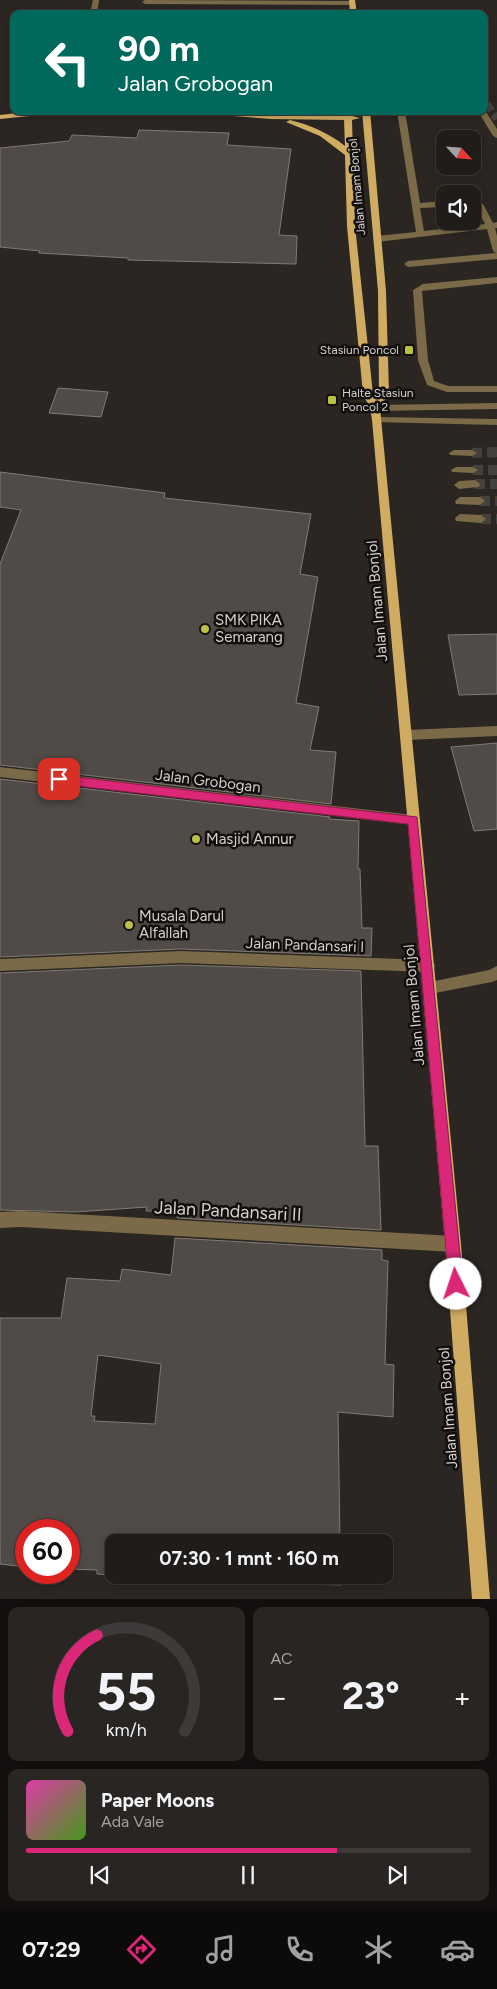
<!DOCTYPE html>
<html lang="id">
<head>
<meta charset="utf-8">
<style>
	:root { --surface:#201c1a; --page:#282523; --text:#f1f3f6; --muted:#a2a1a2; --line:#3d3a39; --accent:#db2777 }
	body { margin:0; font-family:Figtree,sans-serif; background:var(--page); color:var(--text); height:100vh; display:flex; flex-direction:column; font-size:19px; white-space:nowrap }
	* { box-sizing:border-box; margin:0 }
	p { font-size:16px; color:var(--muted) }
	.icon { flex:none; width:28px; height:28px; fill:none; stroke:currentColor; stroke-width:2; stroke-linecap:round; stroke-linejoin:round }
	.map { position:relative; height:1599px; overflow:hidden }
	.side { display:flex; flex-direction:column; gap:8px; padding:8px; background:#120f0e; flex:1 }
	.side>* { flex:none }
	.top-card { position:absolute; left:10px; top:10px; width:478px; height:105px; border-radius:10px; box-shadow:0 2px 8px #0003,0 0 0 1px var(--line); background:#00695c; color:#fff; overflow:hidden }
	.needle { width:32px; rotate:116deg }
	.fabs { position:absolute; left:436px; top:130px; display:grid; gap:10px }
	.fabs a { display:grid; place-items:center; width:45px; height:45px; border-radius:10px; background:var(--surface); box-shadow:0 2px 8px #0003,0 0 0 1px var(--line); font-size:25px }
	.speed { position:absolute; left:15px; top:1519px; display:flex; gap:10px; font-size:25px; font-weight:700; text-align:center }
	.speed>* { display:grid; place-content:center; width:65px; height:65px; border-radius:50%; background:var(--surface); box-shadow:0 2px 8px #0003,0 0 0 1px var(--line); line-height:1 }
	.speed .limit { border:8px solid #d22; background:#fff; color:#111 }
	.pin { position:absolute; display:grid; place-items:center; width:42px; height:42px; color:#fff; margin:-21px; border-radius:10px; box-shadow:0 2px 8px #0006 }
	.me { position:absolute; width:55px; margin:-28px; rotate:356deg; stroke-linejoin:round; filter:drop-shadow(0 0 4px #0008) }
	.turn { display:flex; align-items:center; gap:18px; height:105px; padding:0 25px; font-size:22px }
	.turn .icon { width:65px; height:65px; stroke-width:2.5 }
	.turn b { display:block; font-size:35px; line-height:42px }
	.big { font-size:38px; font-weight:700; line-height:1.1 }
	.side .widget { flex:1; display:flex; flex-direction:column; justify-content:center; gap:8px; min-width:0; padding:0 18px; border-radius:10px; background:var(--page) }
	.side .dial { align-items:center; gap:0 }
	.dial svg { height:130px; overflow:visible; fill:none; stroke:var(--line); stroke-width:7; stroke-linecap:round; text-anchor:middle }
	.dial text { fill:var(--text); stroke:none }
	.song { display:flex; align-items:center; gap:15px }
	.cover { width:60px; height:60px; border-radius:8px; background:linear-gradient(135deg,hsl(320 70% 55%),hsl(100 70% 35%)) }
	.played { height:5px; border-radius:2px; background:linear-gradient(90deg,var(--accent) 70%,var(--line) 70%) }
	.keys { display:flex; justify-content:space-around; direction:ltr }
	.heat { display:flex; justify-content:space-between; align-items:center; font-size:28px; direction:ltr }
	.side .tiles { flex:1; display:grid; gap:8px; grid-template-columns:1fr 1fr }
	.widget:last-child { grid-column:span 2 }
	.trip { position:absolute; left:105px; top:1534px; width:288px; height:50px; border-radius:10px; background:var(--surface); box-shadow:0 2px 8px #0003,0 0 0 1px var(--line); font-weight:700; line-height:50px; text-align:center }
	.menu { display:flex; height:80px; justify-content:space-around; align-items:center; background:#0d0b0a; color:var(--muted) }
	.menu .icon { width:35px; height:35px }
	.menu .current { color:var(--accent) }
	.menu b { font-size:22px; color:var(--text) }
	.map>svg:first-child { display:block }
	.building { fill:#514b47; stroke:#817a76; fill-rule:evenodd }
	.lines { fill:none; stroke-linecap:round; stroke-linejoin:round }
	.minor-tunnel-far1 { stroke:#44403c; stroke-width:8; stroke-dasharray:8 4; stroke-linecap:butt }
	.minor-tunnel { stroke:#44403c; stroke-width:10; stroke-dasharray:10 5; stroke-linecap:butt }
	.minor { fill:#7a6a47; fill-rule:evenodd }
	.major { fill:#cfac61; fill-rule:evenodd }
	.route { fill:#db2777; stroke:#8e194d }
	.poi-dot { fill:#bac046; stroke:#120f0e; stroke-width:2 }
	.labels { text-anchor:middle; dominant-baseline:central; stroke-width:5; stroke-linejoin:round; paint-order:stroke }
	.far-street-label { font-size:12px; fill:#d4d0ce; stroke:#120f0e }
	.far-poi-label { font-size:12px; fill:#d4d0ce; stroke:#120f0e; text-anchor:end }
	.street-label { font-size:15px; fill:#d4d0ce; stroke:#120f0e }
	.poi-label { font-size:15px; fill:#d4d0ce; stroke:#120f0e; text-anchor:start }
	.near-street-label { font-size:18px; fill:#d4d0ce; stroke:#120f0e }
</style>
</head>
<body>
<div class="map">
<svg width="497" height="1599" viewBox="0 0 497 1599">
	<rect width="100%" height="100%" fill="#2b2622"/>
	<g class="building">
		<polygon points="139,130 229,133 227,145 291,149 279,235 297,236 296,264 128,260 128,258 39,253 40,251 0,247 0,148 69,141 72,135 137,138"/>
		<polygon points="58,388 108,392 101,417 49,413"/>
		<polygon points="0,472 165,493 164,498 311,514 300,574 318,577 296,703 319,707 310,750 336,752 331,804 0,765 0,564 21,510 0,507"/>
		<polygon points="497,634 497,694 459,695 448,635"/>
		<polygon points="497,743 497,829 474,831 451,747"/>
		<polygon points="0,779 330,817 329,819 359,821 358,869 360,869 362,928 372,928 371,956 181,949 0,957"/>
		<polygon points="181,965 361,971 365,1146 378,1146 381,1230 177,1218 178,1211 146,1211 147,1207 76,1212 0,1210 0,973"/>
		<path d="M175,1238L382,1250V1260L388,1261L385,1364L394,1365L393,1417L338,1412L340,1542H114V1575H340L341,1585L205,1581L97,1574V1570L69,1569V1530H26V1567L0,1564V1318H61L67,1278L120,1281L122,1269L171,1275ZM98,1355L161,1364L155,1424L94,1421L95,1416H91Z"/>
	</g>
	<g class="lines">
		<polyline class="minor-tunnel-far1" points="487,104 497,119"/>
		<g class="minor-tunnel">
			<polyline points="472,453 497,452"/>
			<polyline points="473,470 497,470"/>
			<polyline points="475,484 497,484"/>
			<polyline points="480,501 497,501"/>
			<polyline points="481,519 497,519"/>
		</g>
		<g class="minor">
			<polygon points="93,0 99,0 97,14 90,14"/>
			<polygon points="145,0 352,1 355,3 352,5 145,4 142,2"/>
			<polygon points="484,96 488,98 490,106 484,105"/>
			<polygon points="484,109 497,129 497,138 493,136 478,111 484,111"/>
			<polygon points="397,111 405,111 420,203 445,201 445,207 420,208 424,231 485,224 477,208 472,207 472,202 483,204 493,223 497,222 497,228 495,228 497,236 497,259 408,267 404,264 408,261 496,253 493,251 487,229 377,242 373,239 377,236 416,232"/>
			<polygon points="497,277 497,283 422,291 428,360 434,381 448,386 497,386 497,392 447,392 427,385 418,360 413,290 423,284"/>
			<polygon points="497,403 497,409 375,411 370,408 375,405"/>
			<polygon points="377,417 497,419 497,425 374,422 374,418"/>
			<polygon points="454,450 472,450 477,453 472,456 450,455 449,453"/>
			<polygon points="456,467 473,467 478,470 473,473 452,472 451,470"/>
			<polygon points="475,480 480,484 479,487 459,489 454,485 459,481"/>
			<polygon points="460,497 480,497 485,501 480,505 456,504 455,501"/>
			<polygon points="460,514 481,515 486,519 481,523 456,521 455,518"/>
			<polygon points="497,726 497,736 407,740 403,738 401,735 403,732 407,730"/>
			<polygon points="0,767 413,815 417,816 419,820 417,824 413,825 0,777"/>
			<polygon points="181,951 428,960 433,962 435,966 433,970 428,972 181,963 0,971 0,959"/>
			<polygon points="497,966 497,980 492,982 430,994 425,993 423,988 425,983 430,982 489,970"/>
			<polygon points="21,1211 453,1236 459,1238 461,1244 459,1250 453,1252 21,1227 0,1228 0,1212"/>
		</g>
		<g class="major">
			<polygon points="349,0 355,0 357,14 350,14"/>
			<polygon points="34,111 64,111 60,113 0,119 0,115"/>
			<path d="M189,111L344,116V111H352V116L360,118L352,120L355,226L373,394L375,399L379,393L378,291L362,111H370L386,291L389,393L380,408L461,1244L490,1599H472L445,1244L372,420L370,408L363,394L347,226L345,155L320,136L286,122L290,120C310,125 329,133 345,146L344,120L271,119L193,113Z"/>
		</g>
	</g>
	<polygon class="route" points="59,775 417,817 463,1284 461,1289 456,1291 451,1289 449,1284 408,824 59,784 53,779"/>
	<g class="poi-dot">
		<rect x="404" y="345" width="10" height="10" rx="2.5"/>
		<rect x="327" y="395" width="10" height="10" rx="2.5"/>
		<circle cx="205" cy="629" r="5"/>
		<circle cx="196" cy="839" r="5"/>
		<circle cx="129" cy="925" r="5"/>
	</g>
	<g class="labels">
		<g class="far-street-label">
			<text transform="translate(357 187) rotate(-95)">Jalan Imam Bonjol</text>
		</g>
		<g class="far-poi-label">
			<text x="399" y="350">Stasiun Poncol</text>
			<text x="342" y="393" text-anchor="start">Halte Stasiun<tspan x="342" dy="14">Poncol 2</tspan></text>
		</g>
		<g class="street-label">
			<text transform="translate(377 601) rotate(-95)">Jalan Imam Bonjol</text>
			<text transform="translate(208 781) rotate(7)">Jalan Grobogan</text>
			<text transform="translate(305 945) rotate(2)">Jalan Pandansari I</text>
			<text transform="translate(414 1005) rotate(-95)">Jalan Imam Bonjol</text>
			<text transform="translate(448 1408) rotate(-94)">Jalan Imam Bonjol</text>
		</g>
		<g class="poi-label">
			<text x="215" y="620">SMK PIKA<tspan x="215" dy="17">Semarang</tspan></text>
			<text x="206" y="839">Masjid Annur</text>
			<text x="139" y="916">Musala Darul<tspan x="139" dy="17">Alfallah</tspan></text>
		</g>
		<g class="near-street-label">
			<text transform="translate(228 1211) rotate(3)">Jalan Pandansari II</text>
		</g>
	</g>
</svg>
<div class="fabs">
<a><svg class="needle" viewBox="-14 -14 28 28"><path d="M0-13l5 13h-10z" fill="#e53935"/><path d="M0 13l5-13h-10z" fill="#a2a1a2"/></svg></a>
<a><svg class="icon" aria-label="sound" viewBox="0 0 24 24"><path d="M4 9h4l5-4v14l-5-4H4zM17 9q2 3 0 6"/></svg></a>
</div>
<div class="speed"><div class="limit">60</div></div>
<div class="pin" style="left:59px;top:779px;background:#d93025"><svg class="icon" aria-label="arrive" viewBox="0 0 24 24"><path d="M6 21V4h12l-3 4 3 4H6"/></svg></div>
<svg class="me" style="left:456px;top:1284px" viewBox="-20 -20 40 40"><circle r="19" fill="#fff"/><path d="M0-13L10 11 0 6-10 11z" fill="#db2777"/></svg>
<div class="trip">07:30 · 1 mnt · 160 m</div>
<div class="top-card">
<div class="turn"><svg class="icon" aria-label="left" viewBox="0 0 24 24"><path d="M17 20v-9H6M10 6l-5 5 5 5"/></svg><div><b>90 m</b>Jalan Grobogan</div></div>
</div>
</div>
<section class="side">
<div class="tiles">
<div class="widget dial"><svg viewBox="0 0 100 80">
<path d="M14 69A42 42 0 1 1 86 69"/>
<path d="M14 69A42 42 0 0 1 32 10" stroke="#db2777"/>
<text x="50" y="56" font-size="32" font-weight="700">55</text>
<text x="50" y="72" font-size="11">km/h</text>
</svg></div>
<div class="widget"><p>AC</p>
<div class="heat"><a>−</a><b class="big">23°</b><a>+</a></div>
</div>
<div class="widget">
<div class="song"><i class="cover"></i><div><b>Paper Moons</b><p>Ada Vale</p></div></div>
<div class="played"></div>
<div class="keys"><svg class="icon" aria-label="previous" viewBox="0 0 24 24"><path d="M18 5L8 12l10 7zM5 5v14"/></svg><svg class="icon" aria-label="pause" viewBox="0 0 24 24"><path d="M8 5v14M16 5v14"/></svg><svg class="icon" aria-label="next" viewBox="0 0 24 24"><path d="M6 5l10 7-10 7zM19 5v14"/></svg></div>
</div>
</div>
</section>
<nav class="menu">
<b>07:29</b>
<svg class="icon current" aria-label="directions" viewBox="0 0 24 24"><path d="M12 3l9 9-9 9-9-9zM9 14v-3h6M13 9l2 2-2 2"/></svg>
<svg class="icon" aria-label="music" viewBox="0 0 24 24"><path d="M9 18V5l10-2v13"/><circle cx="6" cy="18" r="3"/><circle cx="16" cy="16" r="3"/></svg>
<svg class="icon" aria-label="phone" viewBox="0 0 24 24"><path d="M5 4h4l2 5-3 2q2 4 5 5l2-3 5 2v4C11 20 4 13 5 4z"/></svg>
<svg class="icon" aria-label="climate" viewBox="0 0 24 24"><path d="M12 3v18M4 7l16 10M4 17L20 7"/></svg>
<svg class="icon" aria-label="car" viewBox="0 0 24 24"><path d="M5 17H2v-5l4-1 3-4h7l3 4 3 1v5h-3M9 17h6M6 11h13"/><circle cx="7" cy="17" r="2"/><circle cx="17" cy="17" r="2"/></svg>
</nav>
</body>
</html>
